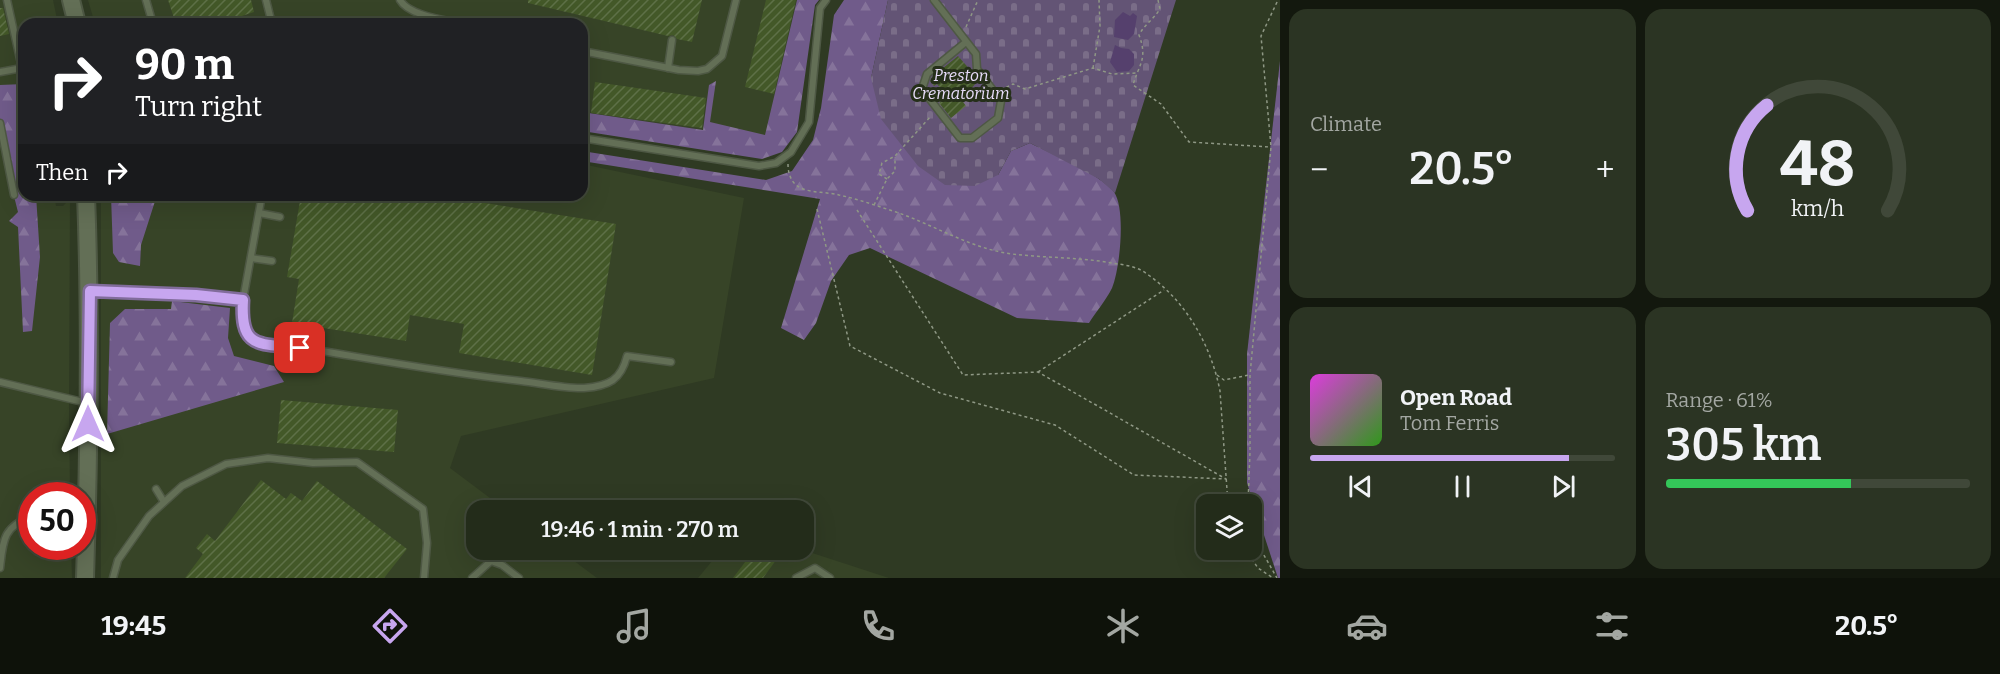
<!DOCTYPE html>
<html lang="en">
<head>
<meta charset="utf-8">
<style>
	:root { --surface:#232c1a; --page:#2b3423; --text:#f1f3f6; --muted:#a3a7a2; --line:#404839; --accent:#c7a6ef }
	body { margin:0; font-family:Bitter,serif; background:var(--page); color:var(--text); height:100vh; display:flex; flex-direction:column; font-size:22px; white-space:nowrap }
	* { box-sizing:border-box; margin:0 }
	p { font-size:20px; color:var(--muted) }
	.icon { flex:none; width:33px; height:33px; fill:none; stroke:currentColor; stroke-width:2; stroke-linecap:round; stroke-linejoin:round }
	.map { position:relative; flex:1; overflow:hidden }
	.panel { display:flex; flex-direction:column; gap:9px; padding:9px; background:#13180e; width:720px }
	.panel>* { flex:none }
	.banner { position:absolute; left:18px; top:18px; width:570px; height:183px; border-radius:18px; box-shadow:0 6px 24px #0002,0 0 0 2px var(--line); background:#202124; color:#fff; overflow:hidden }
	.controls { position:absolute; left:1196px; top:494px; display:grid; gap:12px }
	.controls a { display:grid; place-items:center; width:66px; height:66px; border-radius:12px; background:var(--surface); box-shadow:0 6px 24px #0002,0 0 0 2px var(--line); font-size:30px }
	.speed { position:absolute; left:18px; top:482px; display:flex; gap:12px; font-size:30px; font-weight:700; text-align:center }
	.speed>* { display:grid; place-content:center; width:78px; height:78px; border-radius:50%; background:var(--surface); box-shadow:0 6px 24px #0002,0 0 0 2px var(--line); line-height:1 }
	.speed .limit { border:9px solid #d22; background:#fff; color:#111 }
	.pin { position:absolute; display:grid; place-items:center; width:51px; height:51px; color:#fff; margin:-26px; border-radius:12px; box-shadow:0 3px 9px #0006 }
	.me { position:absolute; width:66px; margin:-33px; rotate:0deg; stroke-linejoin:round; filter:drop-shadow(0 0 4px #0008) }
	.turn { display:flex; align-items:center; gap:21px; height:126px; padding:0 18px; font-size:27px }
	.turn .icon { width:78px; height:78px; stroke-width:2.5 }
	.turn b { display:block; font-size:42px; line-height:51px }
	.then { display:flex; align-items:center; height:57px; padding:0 18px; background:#0003; gap:12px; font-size:22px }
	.big { font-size:45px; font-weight:600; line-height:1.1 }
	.panel .card { flex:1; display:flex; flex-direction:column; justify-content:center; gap:9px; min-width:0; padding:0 21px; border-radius:18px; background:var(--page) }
	.panel .dial { align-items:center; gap:0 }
	.dial svg { height:156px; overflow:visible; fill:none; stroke:var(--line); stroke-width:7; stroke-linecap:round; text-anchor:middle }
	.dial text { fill:var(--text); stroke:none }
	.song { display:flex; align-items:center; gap:18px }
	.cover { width:72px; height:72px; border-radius:9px; background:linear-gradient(135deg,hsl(300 70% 55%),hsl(110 70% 35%)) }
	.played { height:6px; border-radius:3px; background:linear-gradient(90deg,var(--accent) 85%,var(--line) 85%) }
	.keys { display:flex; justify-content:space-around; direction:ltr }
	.heat { display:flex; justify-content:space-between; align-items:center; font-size:33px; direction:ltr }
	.charge { height:9px; border-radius:4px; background:linear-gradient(90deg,#34c759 61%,var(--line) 0) }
	.panel .tiles { flex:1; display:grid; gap:9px; grid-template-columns:repeat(2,1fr) }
	.trip { position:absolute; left:466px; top:500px; width:348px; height:60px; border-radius:18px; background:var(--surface); box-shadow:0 6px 24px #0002,0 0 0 2px var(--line); font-weight:600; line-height:60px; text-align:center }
	.tabs { display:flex; height:96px; justify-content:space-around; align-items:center; background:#0e120a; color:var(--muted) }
	.tabs .icon { width:42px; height:42px }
	.tabs .on { color:var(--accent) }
	.tabs b { font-size:27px; color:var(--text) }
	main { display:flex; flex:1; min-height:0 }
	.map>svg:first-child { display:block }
	.built { fill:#374427 }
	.forest { fill:url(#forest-firs) }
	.cemetery { fill:url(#cemetery-stones) }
	.water { fill:#55406d }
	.building { fill:url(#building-hatch) }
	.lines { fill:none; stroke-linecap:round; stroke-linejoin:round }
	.lane-casing { stroke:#4e5844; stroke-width:9 }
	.secondary-casing { stroke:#4e5844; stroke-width:20 }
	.path { stroke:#8f9885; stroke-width:1.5; stroke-dasharray:3 3; stroke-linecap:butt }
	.lane { stroke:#636f56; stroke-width:6 }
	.secondary { stroke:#636f56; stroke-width:16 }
	.route-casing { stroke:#816c9b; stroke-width:15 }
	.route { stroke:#c7a6ef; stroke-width:10 }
	.labels { text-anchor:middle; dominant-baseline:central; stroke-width:6; stroke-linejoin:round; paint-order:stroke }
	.park-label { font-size:16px; font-style:italic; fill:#e8dcfa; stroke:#252f19 }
</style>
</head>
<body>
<main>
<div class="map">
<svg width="1280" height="578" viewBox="0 0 1280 578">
	<defs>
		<pattern id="forest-firs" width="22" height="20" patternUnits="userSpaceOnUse" patternTransform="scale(1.5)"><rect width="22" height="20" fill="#705b8a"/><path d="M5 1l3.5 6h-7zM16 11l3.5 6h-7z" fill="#85739a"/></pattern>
		<pattern id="cemetery-stones" width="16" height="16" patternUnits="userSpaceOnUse" patternTransform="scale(1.5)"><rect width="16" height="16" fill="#635475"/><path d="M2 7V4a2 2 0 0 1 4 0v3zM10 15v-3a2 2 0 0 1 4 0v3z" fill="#7a6d88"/></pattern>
		<pattern id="building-hatch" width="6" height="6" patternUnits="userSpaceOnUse" patternTransform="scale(1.5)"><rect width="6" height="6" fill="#435828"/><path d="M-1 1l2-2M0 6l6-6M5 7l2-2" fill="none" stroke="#5e7047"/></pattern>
	</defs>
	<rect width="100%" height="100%" fill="#2f3a23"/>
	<g class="built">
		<polygon points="0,0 53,0 58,24 24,24 24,195 54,195 56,206 63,206 68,201 67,195 70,195 69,408 70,495 32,495 32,546 71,546 72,578 0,578"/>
		<polygon points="88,0 812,0 766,146 703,130 582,112 582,24 95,24"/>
		<polygon points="582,164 744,198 714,378 461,436 450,468 506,510 477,510 477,549 558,549 597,578 101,578 101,195 582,195"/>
		<polygon points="722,549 800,549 889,578 698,578"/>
	</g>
	<g class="forest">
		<polygon points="797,0 819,0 815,5 797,132 782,152 762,159 582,131 582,112 703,130 709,85 716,81 710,122 765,135"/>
		<path d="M844,0H888L871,78L998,175L1011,151L1030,143C1051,154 1100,174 1114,192C1126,209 1120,269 1112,288C1106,300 1096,312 1089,323L1017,318L870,248L849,255L831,281L816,323L804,340L781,328L820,199L582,161V151L766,180L792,171L813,140L821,108L834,15Z"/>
		<polygon points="1280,61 1280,578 1278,578 1247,483 1247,354"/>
		<polygon points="24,84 24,195 36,195 40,257 32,331 23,332 18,227 9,221 18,212 0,141 0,85"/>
		<polygon points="111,195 157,195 141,245 140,266 119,262 113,253"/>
		<polygon points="172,301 230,308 228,338 234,356 274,366 284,382 107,434 110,323 125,309 171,309"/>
	</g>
	<polygon class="cemetery" points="888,0 1176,0 1115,193 1099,179 1030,143 1011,151 998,175 975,186 945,185 918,166 881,119 871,78"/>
	<g class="water">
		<polygon points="1123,12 1130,16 1133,13 1137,16 1134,34 1128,40 1114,37 1115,20"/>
		<polygon points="1115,45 1121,48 1129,49 1134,54 1134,65 1129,71 1117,72 1110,62"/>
	</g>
	<g class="building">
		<polygon points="168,0 251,0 254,12 217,24 176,24"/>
		<polygon points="528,0 702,0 692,42 677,39 673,35 668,36 528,3"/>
		<polygon points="766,0 796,0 774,94 745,87"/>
		<polygon points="0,8 3,8 9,34 0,36"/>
		<polygon points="958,56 979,80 961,99 966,106 951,118 939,103 947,96 937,84 934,86 930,81 932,77"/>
		<polygon points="595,82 706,98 702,128 591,113"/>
		<polygon points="301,195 435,195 616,224 592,375 459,353 464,324 410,315 406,341 292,323 299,279 287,277"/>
		<polygon points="281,400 398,410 394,452 277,443"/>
		<polygon points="261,480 286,499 291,493 302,501 317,481 407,549 384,578 185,578 203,554 196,548 207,534 215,541"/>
		<polygon points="755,549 770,549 779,556 763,578 733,578"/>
	</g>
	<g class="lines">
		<defs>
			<g id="lane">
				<polyline points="146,0 153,24"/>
				<polyline points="266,0 272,24"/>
				<path d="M400,0C409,16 446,20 463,24"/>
				<polyline points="934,0 976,54 977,69 1001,101 998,118 972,138 960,138 922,89 927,74 966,42"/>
				<polyline points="582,51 679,70 698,71 707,69 722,56 736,0"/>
				<polyline points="668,68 672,40"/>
				<polyline points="0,72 22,68 7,0"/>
				<polyline points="0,123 14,195"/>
				<polyline points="582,138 759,166 776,163 791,152 809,122 820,8 826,0"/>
				<polyline points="259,213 280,217"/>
				<polyline points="251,258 272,261"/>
				<polyline points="90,291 196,295 243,300 262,195"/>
				<path d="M243,300C242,312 239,331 250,339C264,348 305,348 322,351C388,362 454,374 521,381C539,383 567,389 584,388C609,386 621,380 627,356L671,362"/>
				<polyline points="0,382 87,403"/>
				<polyline points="156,489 164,502"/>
				<path d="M0,568C3,540 3,527 32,516"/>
				<polyline points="113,578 118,560 149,516 182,486 226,464 268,458 313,463 357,462 423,509 427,543 424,578"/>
				<polyline points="472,578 491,561 502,565 519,578"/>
				<polyline points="796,578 815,568 830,578"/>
			</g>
			<g id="secondary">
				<polyline points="71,0 77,24"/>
				<path d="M85,578C89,450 91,323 86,195"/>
			</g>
		</defs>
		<use href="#lane" class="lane-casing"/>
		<use href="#secondary" class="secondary-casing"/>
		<g class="path">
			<path d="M1158,0L1160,9C1153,20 1144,25 1139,35C1148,59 1139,64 1133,85L1161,104L1189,142L1270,147"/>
			<polyline points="966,27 978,0"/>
			<polyline points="1093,68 1100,26 1099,0"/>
			<polyline points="1001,90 1013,84 1025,89 1093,68 1112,74 1136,73"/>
			<path d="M788,164C788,175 792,185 803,189C814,193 828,192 839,195C858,199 877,206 896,212C934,225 972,249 1012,254C1045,258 1078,257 1112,263C1124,265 1137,266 1147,274C1186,301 1211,345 1220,391L1228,504"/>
			<polyline points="887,179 879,174 882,163 895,156 931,116"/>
			<polyline points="874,205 887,179 895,171 895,157"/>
			<polyline points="817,209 850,346 940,393 1055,425 1134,475 1226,479 1038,372 963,375 857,210"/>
			<polyline points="1038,372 1164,290"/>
			<polyline points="1217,375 1224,380 1249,375"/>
			<polyline points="1248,504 1250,452 1250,375 1271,147 1261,36 1278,0"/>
			<polyline points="1251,528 1257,543 1277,578"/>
			<polyline points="1245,549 1258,568 1273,578"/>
		</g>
		<use href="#lane" class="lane"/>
		<use href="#secondary" class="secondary"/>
	</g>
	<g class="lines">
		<defs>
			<path id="route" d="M88,424L90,291L196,295L243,300C240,350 259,343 300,348"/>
		</defs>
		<use href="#route" class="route-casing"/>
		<use href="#route" class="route"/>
	</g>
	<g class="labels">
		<g class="park-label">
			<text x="961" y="75">Preston<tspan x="961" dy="18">Crematorium</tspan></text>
		</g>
	</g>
</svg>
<div class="controls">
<a><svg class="icon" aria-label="layers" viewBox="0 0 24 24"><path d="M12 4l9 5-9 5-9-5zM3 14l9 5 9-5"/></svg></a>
</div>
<div class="speed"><div class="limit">50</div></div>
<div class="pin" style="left:300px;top:348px;background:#d93025"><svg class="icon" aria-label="arrive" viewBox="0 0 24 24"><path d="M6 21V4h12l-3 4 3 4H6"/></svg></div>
<svg class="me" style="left:88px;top:424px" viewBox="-20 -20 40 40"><path d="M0-17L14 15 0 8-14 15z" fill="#c7a6ef" stroke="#fff" stroke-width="4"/></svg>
<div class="trip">19:46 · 1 min · 270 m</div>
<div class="banner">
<div class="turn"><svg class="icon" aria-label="right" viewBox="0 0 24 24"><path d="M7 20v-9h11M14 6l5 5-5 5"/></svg><div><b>90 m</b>Turn right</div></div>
<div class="then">Then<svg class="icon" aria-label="right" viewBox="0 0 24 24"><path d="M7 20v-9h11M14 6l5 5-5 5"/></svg></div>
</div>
</div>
<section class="panel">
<div class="tiles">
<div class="card"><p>Climate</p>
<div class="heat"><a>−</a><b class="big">20.5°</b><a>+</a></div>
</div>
<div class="card dial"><svg viewBox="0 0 100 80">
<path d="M14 69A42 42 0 1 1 86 69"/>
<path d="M14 69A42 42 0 0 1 24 15" stroke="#c7a6ef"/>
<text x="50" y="56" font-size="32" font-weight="700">48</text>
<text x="50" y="72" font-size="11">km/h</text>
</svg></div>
<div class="card">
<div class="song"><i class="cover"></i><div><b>Open Road</b><p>Tom Ferris</p></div></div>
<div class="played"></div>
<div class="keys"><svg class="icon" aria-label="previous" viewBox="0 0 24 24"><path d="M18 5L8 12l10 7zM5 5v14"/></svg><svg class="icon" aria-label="pause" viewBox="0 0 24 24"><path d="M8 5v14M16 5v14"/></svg><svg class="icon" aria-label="next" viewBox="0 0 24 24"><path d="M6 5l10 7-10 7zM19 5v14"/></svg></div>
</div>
<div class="card"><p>Range · 61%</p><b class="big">305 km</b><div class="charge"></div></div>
</div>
</section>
</main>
<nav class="tabs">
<b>19:45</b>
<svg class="icon on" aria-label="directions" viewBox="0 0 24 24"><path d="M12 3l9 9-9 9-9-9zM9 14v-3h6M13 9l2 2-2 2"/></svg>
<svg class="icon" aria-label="music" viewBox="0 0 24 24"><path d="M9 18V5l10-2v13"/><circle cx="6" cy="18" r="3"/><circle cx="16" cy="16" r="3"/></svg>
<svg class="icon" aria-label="phone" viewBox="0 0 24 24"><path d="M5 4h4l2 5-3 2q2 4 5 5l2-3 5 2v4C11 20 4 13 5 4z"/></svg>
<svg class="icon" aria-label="climate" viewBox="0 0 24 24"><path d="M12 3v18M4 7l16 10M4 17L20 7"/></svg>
<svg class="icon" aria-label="car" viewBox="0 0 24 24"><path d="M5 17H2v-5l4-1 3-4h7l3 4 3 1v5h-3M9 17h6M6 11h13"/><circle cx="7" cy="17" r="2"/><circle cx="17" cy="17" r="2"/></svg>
<svg class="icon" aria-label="filters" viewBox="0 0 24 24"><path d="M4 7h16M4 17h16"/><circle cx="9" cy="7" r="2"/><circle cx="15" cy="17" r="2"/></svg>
<b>20.5°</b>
</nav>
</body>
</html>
